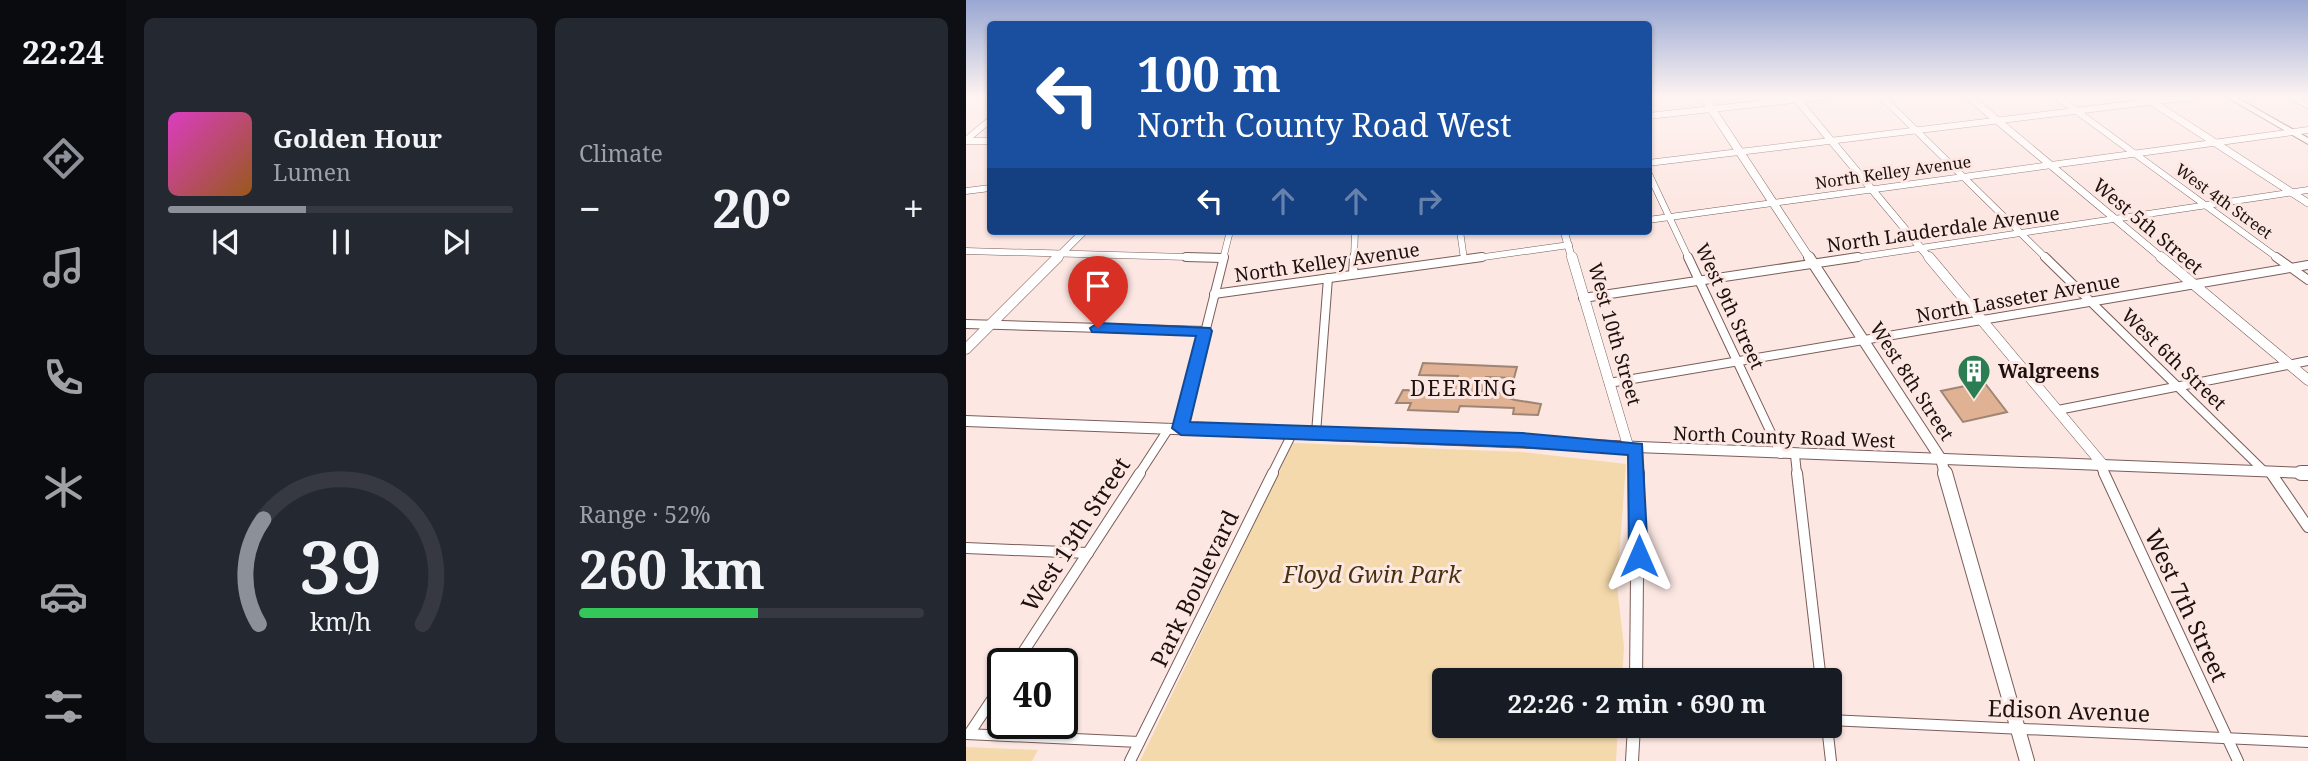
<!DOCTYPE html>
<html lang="en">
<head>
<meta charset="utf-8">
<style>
	:root { --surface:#171b24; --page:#242831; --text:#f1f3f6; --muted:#9ea1a6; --line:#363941; --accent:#8c9099 }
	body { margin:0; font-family:"Noto Serif",serif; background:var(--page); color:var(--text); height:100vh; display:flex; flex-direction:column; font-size:26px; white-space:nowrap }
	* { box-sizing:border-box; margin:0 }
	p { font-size:23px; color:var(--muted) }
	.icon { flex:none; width:38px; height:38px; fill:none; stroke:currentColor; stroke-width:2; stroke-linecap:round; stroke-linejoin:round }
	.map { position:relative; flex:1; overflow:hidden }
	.drawer { display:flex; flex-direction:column; gap:18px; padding:18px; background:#0d0f14; width:840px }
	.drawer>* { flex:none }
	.top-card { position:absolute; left:21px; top:21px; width:665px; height:214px; border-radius:7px; box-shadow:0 2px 5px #0004; background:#1a4fa0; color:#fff; overflow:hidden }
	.speed { position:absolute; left:21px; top:648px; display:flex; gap:14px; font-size:35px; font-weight:700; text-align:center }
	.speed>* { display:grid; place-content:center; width:91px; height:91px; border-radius:50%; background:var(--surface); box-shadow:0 2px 5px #0004; line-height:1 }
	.speed .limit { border:4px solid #111; border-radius:10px; background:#fff; color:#111 }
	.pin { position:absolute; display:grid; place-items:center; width:60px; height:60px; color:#fff; margin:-72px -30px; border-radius:50% 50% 50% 0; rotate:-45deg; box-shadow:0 0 7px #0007 }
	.pin .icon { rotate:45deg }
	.me { position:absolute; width:77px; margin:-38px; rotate:0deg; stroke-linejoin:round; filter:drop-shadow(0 0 5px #0008) }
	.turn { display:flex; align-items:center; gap:24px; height:147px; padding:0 35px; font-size:32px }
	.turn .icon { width:91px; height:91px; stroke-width:2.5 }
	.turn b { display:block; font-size:49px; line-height:60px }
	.lanes { display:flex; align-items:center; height:66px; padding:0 35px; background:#0003; justify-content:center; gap:35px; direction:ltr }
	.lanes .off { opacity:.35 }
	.big { font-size:52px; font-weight:700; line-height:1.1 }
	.drawer .tile { flex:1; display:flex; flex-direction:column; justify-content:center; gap:10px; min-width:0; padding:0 24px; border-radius:10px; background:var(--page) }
	.drawer .dial { align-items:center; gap:0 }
	.dial svg { height:182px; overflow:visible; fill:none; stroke:var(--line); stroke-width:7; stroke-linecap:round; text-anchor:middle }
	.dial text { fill:var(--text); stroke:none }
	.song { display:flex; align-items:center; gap:21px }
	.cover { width:84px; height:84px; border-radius:10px; background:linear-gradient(135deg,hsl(310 70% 55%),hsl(30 70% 35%)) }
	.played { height:7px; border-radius:4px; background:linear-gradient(90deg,var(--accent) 40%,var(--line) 40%) }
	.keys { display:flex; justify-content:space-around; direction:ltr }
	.heat { display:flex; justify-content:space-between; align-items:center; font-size:38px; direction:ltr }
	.charge { height:10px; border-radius:5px; background:linear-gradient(90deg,#34c759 52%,var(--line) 0) }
	.drawer .tiles { flex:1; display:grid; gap:18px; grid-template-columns:repeat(2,1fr) }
	.trip { position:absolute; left:466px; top:668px; width:410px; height:70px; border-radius:7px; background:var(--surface); box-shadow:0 2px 5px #0004; font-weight:700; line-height:70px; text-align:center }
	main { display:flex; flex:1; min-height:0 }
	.tabs { display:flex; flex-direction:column; width:126px; justify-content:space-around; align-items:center; background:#090b0e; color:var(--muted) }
	.tabs .icon { width:49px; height:49px }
	.tabs .selected { color:var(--accent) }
	.tabs b { font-size:32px; color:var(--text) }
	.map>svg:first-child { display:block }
	.green { fill:#f4d9ac }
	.building { fill:#e0b293; stroke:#9e8574; stroke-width:2 }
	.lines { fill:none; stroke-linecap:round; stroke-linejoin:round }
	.minor-far2-casing { stroke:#7b5d58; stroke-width:7 }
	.minor-far1-casing { stroke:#7b5d58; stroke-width:10 }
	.minor-casing { stroke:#7b5d58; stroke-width:12 }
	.tertiary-far2-casing { stroke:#7b5d58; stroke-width:8 }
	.tertiary-far1-casing { stroke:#7b5d58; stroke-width:11 }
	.tertiary-casing { stroke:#7b5d58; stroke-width:14 }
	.secondary-far2-casing { stroke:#7b5d58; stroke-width:9 }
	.secondary-far1-casing { stroke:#7b5d58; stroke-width:12 }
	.secondary-casing { stroke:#7b5d58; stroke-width:16 }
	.primary-casing { stroke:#7b5d58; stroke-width:2 }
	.minor-far2 { stroke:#fff; stroke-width:6 }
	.minor-far1 { stroke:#fff; stroke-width:8 }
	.minor { stroke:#fff; stroke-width:10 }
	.tertiary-far2 { stroke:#fff; stroke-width:7 }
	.tertiary-far1 { stroke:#fff; stroke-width:10 }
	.tertiary { stroke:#fff; stroke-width:12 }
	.secondary-far2 { stroke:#fff; stroke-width:8 }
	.secondary-far1 { stroke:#fff; stroke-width:10 }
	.secondary { stroke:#fff; stroke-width:14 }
	.primary { fill:#fff; fill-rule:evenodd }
	.route { fill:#1a73e8; stroke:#114b97; stroke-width:2 }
	.labels { text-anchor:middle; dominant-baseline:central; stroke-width:6; stroke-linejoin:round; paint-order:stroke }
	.far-street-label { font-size:16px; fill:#1d110f; stroke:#fce7e3 }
	.street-label { font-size:19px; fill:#1d110f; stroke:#fce7e3 }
	.poi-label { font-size:19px; font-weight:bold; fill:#1d110f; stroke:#fce7e3; text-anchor:start }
	.neighbourhood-label { font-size:21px; letter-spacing:2px; fill:#1d110f; stroke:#fce7e3 }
	.near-street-label { font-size:23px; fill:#1d110f; stroke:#fce7e3 }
	.near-park-label { font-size:23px; font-style:italic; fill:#45310b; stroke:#fce7e3 }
</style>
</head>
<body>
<main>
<nav class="tabs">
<b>22:24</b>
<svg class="icon selected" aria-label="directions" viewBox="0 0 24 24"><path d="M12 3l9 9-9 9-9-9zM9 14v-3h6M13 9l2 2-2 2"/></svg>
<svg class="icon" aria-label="music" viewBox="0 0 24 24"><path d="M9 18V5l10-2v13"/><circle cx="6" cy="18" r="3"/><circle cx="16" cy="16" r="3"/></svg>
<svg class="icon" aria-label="phone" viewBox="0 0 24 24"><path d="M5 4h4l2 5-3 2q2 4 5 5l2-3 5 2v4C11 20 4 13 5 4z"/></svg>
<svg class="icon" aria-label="climate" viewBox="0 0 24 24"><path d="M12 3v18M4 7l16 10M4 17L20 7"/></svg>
<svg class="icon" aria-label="car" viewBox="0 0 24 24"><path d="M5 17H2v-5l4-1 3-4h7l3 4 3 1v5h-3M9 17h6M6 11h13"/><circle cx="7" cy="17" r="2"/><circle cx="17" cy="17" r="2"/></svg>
<svg class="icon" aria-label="filters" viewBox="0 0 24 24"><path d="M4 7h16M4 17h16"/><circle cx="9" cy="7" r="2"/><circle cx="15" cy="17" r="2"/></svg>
</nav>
<section class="drawer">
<div class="tiles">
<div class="tile">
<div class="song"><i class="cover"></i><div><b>Golden Hour</b><p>Lumen</p></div></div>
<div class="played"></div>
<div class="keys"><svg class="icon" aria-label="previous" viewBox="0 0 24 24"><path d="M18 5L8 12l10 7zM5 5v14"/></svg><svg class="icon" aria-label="pause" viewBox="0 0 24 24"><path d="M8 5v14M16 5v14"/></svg><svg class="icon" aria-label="next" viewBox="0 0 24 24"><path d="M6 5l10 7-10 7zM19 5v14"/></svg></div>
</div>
<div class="tile"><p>Climate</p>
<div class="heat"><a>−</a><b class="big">20°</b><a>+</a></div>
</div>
<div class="tile dial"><svg viewBox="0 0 100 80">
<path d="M14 69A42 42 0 1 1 86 69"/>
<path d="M14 69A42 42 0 0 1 16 23" stroke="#8c9099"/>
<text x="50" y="56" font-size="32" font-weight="700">39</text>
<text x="50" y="72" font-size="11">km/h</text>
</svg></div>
<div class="tile"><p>Range · 52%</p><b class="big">260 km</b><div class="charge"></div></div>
</div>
</section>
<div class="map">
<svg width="1342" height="761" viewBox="0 0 1342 761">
	<rect width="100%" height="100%" fill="#fce7e3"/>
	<g class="green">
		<polygon points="327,443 555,452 660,464 651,586 658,647 656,681 478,681 478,726 652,726 650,761 174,761"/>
		<polygon points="0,747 72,750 66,761 0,761"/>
	</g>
	<g class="building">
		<polygon points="457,363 551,367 548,378 520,377 516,392 544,393 543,398 549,400 575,404 572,415 547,414 548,408 494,406 492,412 442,410 445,403 430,403 437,390 488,391 492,376 453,375"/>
		<polygon points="1018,382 1041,412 997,422 975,391"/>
	</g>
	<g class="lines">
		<defs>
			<g id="minor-far2">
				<polyline points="915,96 1081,259"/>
				<polyline points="1090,96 1313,259"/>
				<polyline points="1324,96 1342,105"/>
				<polyline points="682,116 863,96"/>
				<polyline points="0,140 24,120"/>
				<polyline points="0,141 24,141"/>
				<polyline points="682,163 1232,96"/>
				<polyline points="682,172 723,259"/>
				<polyline points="0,191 24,188"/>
				<polyline points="682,220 1342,130"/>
				<polyline points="494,231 498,259"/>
				<polyline points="0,251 257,258"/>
				<polyline points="257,259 264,231"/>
				<polyline points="388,259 389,231"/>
				<polyline points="504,259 603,245"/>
				<polyline points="881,259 1342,190"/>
			</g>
			<g id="minor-far1">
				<polyline points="220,257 257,258"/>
				<polyline points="722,257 815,454"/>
				<polyline points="1079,257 1298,471"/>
				<polyline points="1310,257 1342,280"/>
				<polyline points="387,274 388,257"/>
				<polyline points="248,294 516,257"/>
				<polyline points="617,298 892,257"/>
				<polyline points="0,324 239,331"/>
				<polyline points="643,383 1342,265"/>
				<polyline points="1092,410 1342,361"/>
				<polyline points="215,428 258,257"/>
				<polyline points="350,433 362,278"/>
				<polyline points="829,455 831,474"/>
				<polyline points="1134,465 1138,474"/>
				<polyline points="1305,472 1307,474"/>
				<polyline points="173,474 203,428"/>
				<polyline points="306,474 327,432"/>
			</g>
			<g id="minor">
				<polyline points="831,473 855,681"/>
				<polyline points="1138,473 1272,761"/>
				<polyline points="1305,473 1342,527"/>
				<polyline points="0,548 122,553"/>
				<polyline points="50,663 174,473"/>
				<polyline points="863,720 1342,742"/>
				<polyline points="861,726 865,761"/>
				<polyline points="0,734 173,742"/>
				<polyline points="3,734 37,683"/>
				<polyline points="164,761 307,473"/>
			</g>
			<g id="tertiary-far2">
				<polyline points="828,96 964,259"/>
				<polyline points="1002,96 1197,259"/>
				<polyline points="1177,96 1342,203"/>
				<polyline points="598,231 606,259"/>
				<polyline points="90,259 118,231"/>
			</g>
			<g id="tertiary-far1">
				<polyline points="606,257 663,449"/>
				<polyline points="963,257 1138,466"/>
				<polyline points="1195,257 1342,380"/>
				<polyline points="0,349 92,257"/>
				<polyline points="670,449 672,474"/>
			</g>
			<g id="tertiary">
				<polyline points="670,681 672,473"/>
				<polyline points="666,761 668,726"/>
			</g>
			<polyline id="secondary-far2" points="737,96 844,259"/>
			<g id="secondary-far1">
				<polyline points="843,257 975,459 979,474"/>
				<polyline points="0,421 1342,473"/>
			</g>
			<g id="secondary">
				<polyline points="979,473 1061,761"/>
				<polyline points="1335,473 1342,473"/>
			</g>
			<polygon id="primary" points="1259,96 1268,96 1342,138 1342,144"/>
		</defs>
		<use href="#minor-far2" class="minor-far2-casing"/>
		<use href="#minor-far1" class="minor-far1-casing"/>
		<use href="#minor" class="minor-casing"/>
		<use href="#tertiary-far2" class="tertiary-far2-casing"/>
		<use href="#tertiary-far1" class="tertiary-far1-casing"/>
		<use href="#tertiary" class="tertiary-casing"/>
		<use href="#secondary-far2" class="secondary-far2-casing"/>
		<use href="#secondary-far1" class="secondary-far1-casing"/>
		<use href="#secondary" class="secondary-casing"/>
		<use href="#primary" class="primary-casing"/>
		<use href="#minor-far2" class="minor-far2"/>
		<use href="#minor-far1" class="minor-far1"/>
		<use href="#minor" class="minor"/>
		<use href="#tertiary-far2" class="tertiary-far2"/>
		<use href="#tertiary-far1" class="tertiary-far1"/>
		<use href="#tertiary" class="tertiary"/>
		<use href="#secondary-far2" class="secondary-far2"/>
		<use href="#secondary-far1" class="secondary-far1"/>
		<use href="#secondary" class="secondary"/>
		<use href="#primary" class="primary"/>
	</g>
	<linearGradient id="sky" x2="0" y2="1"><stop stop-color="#99a7d2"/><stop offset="0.48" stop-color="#fef4f2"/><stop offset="1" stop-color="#fef4f2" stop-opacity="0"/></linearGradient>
	<rect width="1342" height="202" fill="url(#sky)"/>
	<polygon class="route" points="132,323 244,328 246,331 224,422 556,433 676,444 682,556 679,563 673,565 666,563 663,556 662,455 556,447 215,435 206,428 230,336 126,332 124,328"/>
	<defs>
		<symbol id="building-pin" viewBox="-11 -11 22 30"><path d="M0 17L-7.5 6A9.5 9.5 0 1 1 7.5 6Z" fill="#2a7e51" stroke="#fce7e3"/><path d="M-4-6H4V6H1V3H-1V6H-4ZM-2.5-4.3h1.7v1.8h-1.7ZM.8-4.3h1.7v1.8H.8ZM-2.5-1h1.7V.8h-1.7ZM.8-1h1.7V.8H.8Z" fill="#fff"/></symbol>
	</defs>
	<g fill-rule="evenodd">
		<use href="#building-pin" x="989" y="352" width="38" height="52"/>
	</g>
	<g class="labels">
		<g class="far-street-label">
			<text transform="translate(927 172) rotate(-8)">North Kelley Avenue</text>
			<text transform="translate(1258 201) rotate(36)">West 4th Street</text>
		</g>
		<g class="street-label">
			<text transform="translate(1182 226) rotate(40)">West 5th Street</text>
			<text transform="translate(977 229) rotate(-8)">North Lauderdale Avenue</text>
			<text transform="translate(361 262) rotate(-8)">North Kelley Avenue</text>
			<text transform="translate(1052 298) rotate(-10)">North Lasseter Avenue</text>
			<text transform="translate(764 306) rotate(65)">West 9th Street</text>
			<text transform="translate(649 334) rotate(74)">West 10th Street</text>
			<text transform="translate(1208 359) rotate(44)">West 6th Street</text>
			<text transform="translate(946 381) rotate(57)">West 8th Street</text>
			<text transform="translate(818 437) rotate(2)">North County Road West</text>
		</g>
		<g class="poi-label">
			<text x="1032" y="371">Walgreens</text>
		</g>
		<g class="neighbourhood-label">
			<text x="498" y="388">DEERING</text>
		</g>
		<g class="near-street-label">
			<text transform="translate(109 534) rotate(-57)">West 13th Street</text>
			<text transform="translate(228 588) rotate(-64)">Park Boulevard</text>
			<text transform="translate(1221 605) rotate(65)">West 7th Street</text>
			<text transform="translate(1103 710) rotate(2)">Edison Avenue</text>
		</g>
		<g class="near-park-label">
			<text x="406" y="574">Floyd Gwin Park</text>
		</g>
	</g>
</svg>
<div class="speed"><div class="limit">40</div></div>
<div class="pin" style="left:132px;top:328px;background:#d93025"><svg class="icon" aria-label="arrive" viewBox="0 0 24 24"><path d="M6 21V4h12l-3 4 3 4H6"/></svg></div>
<svg class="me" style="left:673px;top:556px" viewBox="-20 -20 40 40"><path d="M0-17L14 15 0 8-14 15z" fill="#1a73e8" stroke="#fff" stroke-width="4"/></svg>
<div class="trip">22:26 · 2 min · 690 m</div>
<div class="top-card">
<div class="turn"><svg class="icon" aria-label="left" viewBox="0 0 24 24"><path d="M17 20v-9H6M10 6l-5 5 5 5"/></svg><div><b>100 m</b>North County Road West</div></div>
<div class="lanes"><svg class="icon" aria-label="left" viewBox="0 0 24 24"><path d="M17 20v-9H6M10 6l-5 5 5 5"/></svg><svg class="icon off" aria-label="ahead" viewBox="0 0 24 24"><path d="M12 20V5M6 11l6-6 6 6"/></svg><svg class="icon off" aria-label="ahead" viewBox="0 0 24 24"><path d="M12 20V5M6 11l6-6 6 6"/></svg><svg class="icon off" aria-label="right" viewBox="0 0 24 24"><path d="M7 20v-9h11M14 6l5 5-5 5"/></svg></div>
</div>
</div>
</main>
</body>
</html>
